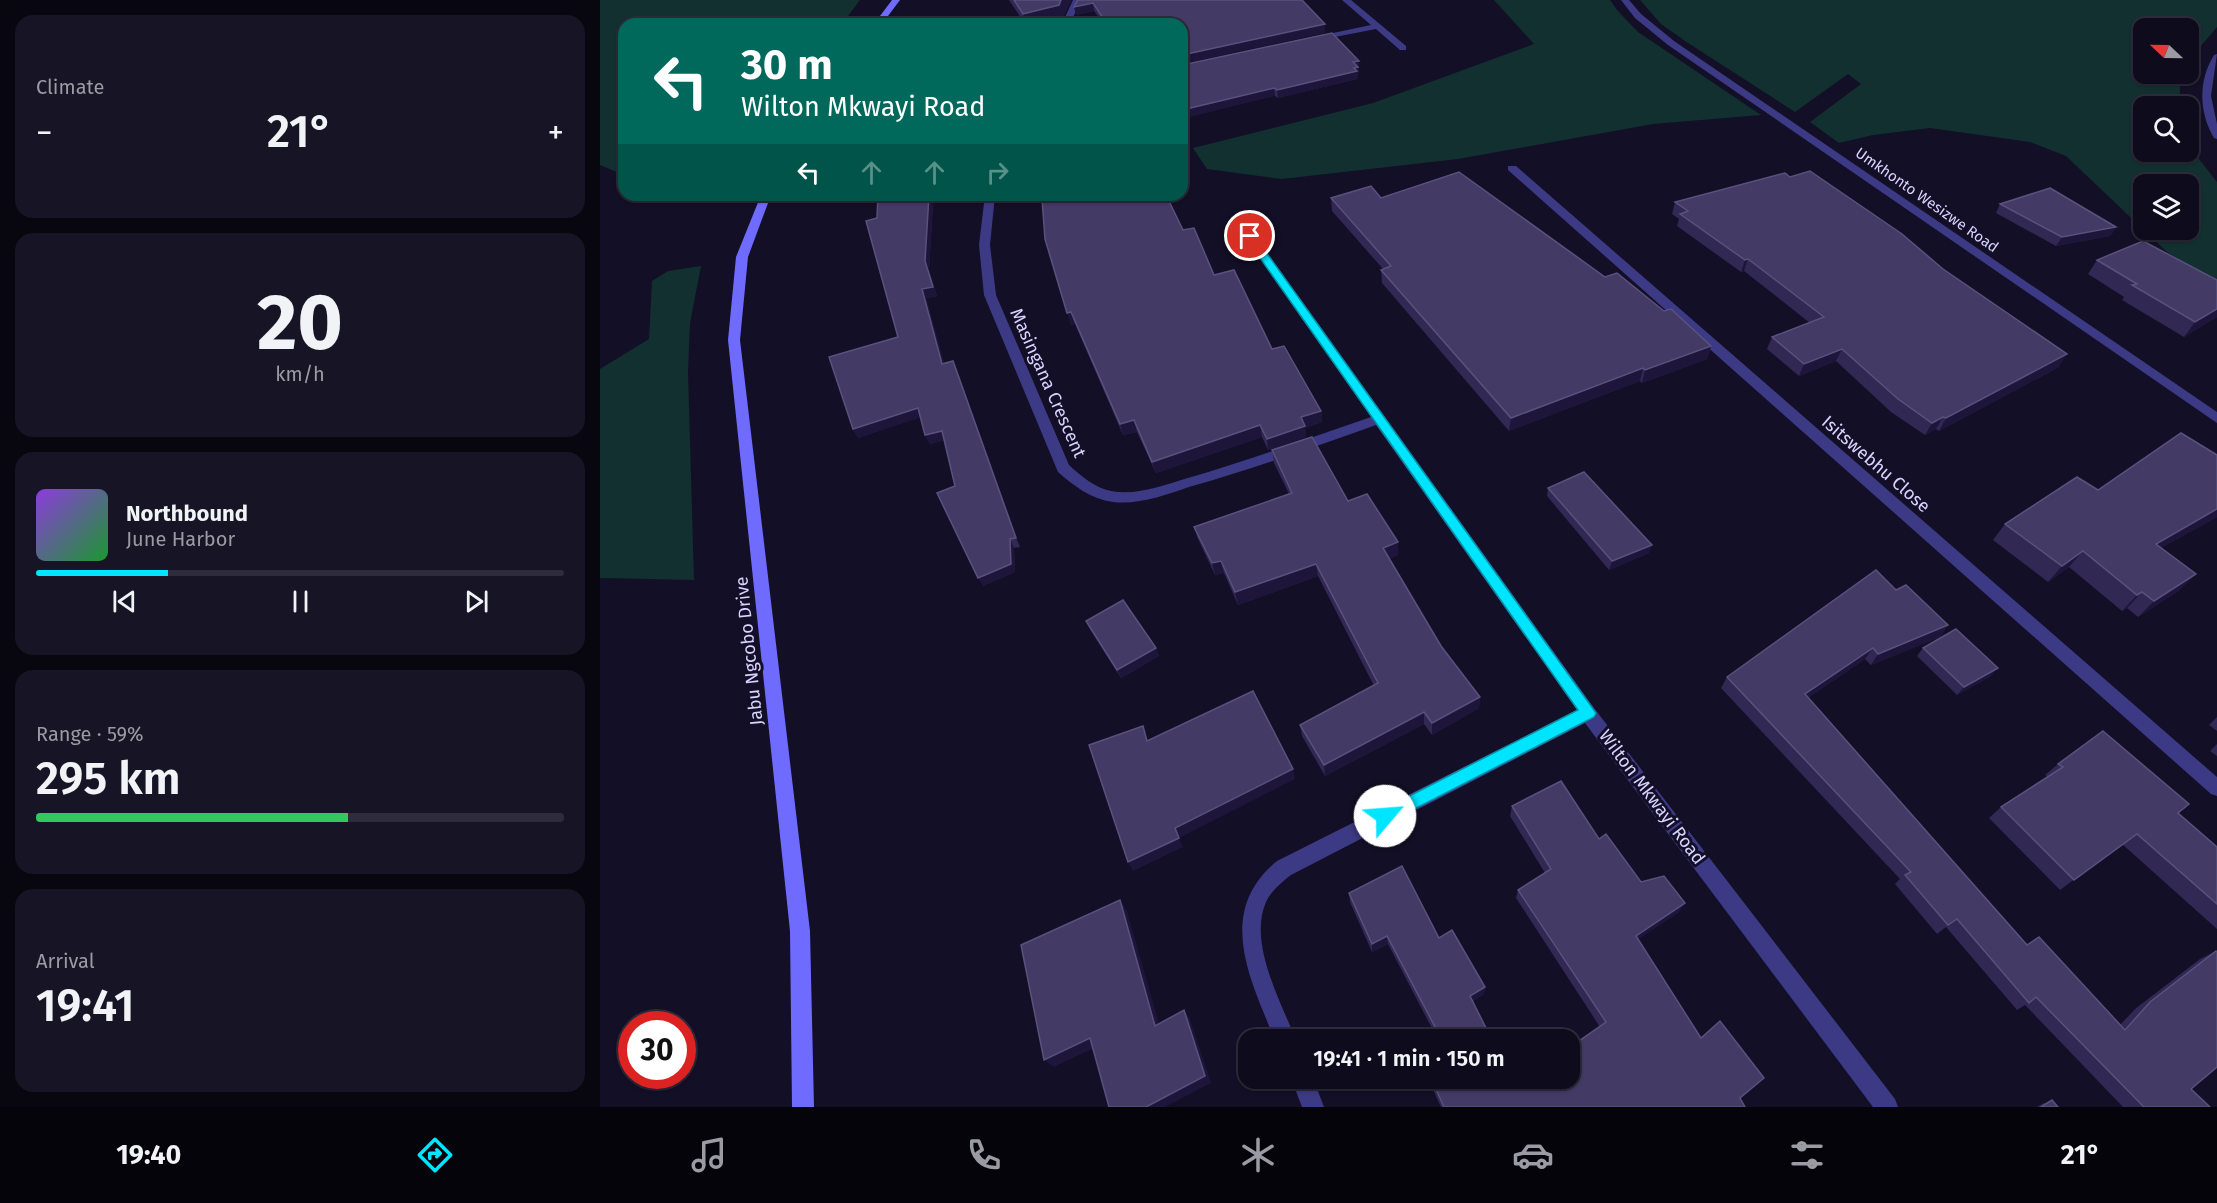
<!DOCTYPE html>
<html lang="en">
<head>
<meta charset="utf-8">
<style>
	:root { --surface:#0e0b1c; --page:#171425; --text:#f1f3f6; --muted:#9b9ba3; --line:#2e2b3b; --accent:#00e5ff }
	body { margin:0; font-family:"Fira Sans",sans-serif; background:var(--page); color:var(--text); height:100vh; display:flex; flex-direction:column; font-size:22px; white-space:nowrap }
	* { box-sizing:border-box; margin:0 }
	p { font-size:20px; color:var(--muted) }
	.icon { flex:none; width:33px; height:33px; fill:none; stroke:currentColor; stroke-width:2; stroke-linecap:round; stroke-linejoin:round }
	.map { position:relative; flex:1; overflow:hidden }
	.details { display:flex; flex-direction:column; gap:15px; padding:15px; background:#08060f; width:600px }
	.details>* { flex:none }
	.banner { position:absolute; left:18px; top:18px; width:570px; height:183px; border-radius:18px; box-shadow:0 2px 4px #0004,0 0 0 2px var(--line); background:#00695c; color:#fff; overflow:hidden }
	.needle { width:39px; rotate:292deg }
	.tools { position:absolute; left:1533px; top:18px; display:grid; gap:12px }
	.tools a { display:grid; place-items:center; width:66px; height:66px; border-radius:12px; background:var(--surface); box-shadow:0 2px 4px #0004,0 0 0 2px var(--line); font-size:30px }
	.speed { position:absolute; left:18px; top:1011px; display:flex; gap:12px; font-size:30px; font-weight:700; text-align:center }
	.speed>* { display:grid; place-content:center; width:78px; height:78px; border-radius:50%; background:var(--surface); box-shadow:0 2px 4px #0004,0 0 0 2px var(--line); line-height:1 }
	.speed .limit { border:9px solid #d22; background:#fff; color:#111 }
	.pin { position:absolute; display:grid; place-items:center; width:51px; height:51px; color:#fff; margin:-26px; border:3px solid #fff; border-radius:50%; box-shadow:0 2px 6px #0007 }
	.me { position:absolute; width:66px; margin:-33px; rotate:63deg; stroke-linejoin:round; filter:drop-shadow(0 0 4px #0008) }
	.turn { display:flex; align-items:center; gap:21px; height:126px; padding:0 24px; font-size:27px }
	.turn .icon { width:78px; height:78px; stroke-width:2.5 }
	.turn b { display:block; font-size:42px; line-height:51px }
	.lanes { display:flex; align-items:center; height:57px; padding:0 24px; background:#0003; justify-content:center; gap:30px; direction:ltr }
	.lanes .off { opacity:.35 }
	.big { font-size:45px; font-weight:600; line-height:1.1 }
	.details .tile { flex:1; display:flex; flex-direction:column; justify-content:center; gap:9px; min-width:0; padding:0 21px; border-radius:18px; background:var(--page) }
	.details .dial { align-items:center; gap:0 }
	.dial b { font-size:78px; line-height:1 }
	.song { display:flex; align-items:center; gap:18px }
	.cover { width:72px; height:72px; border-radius:9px; background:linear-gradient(135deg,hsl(270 70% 55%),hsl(130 70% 35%)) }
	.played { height:6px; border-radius:3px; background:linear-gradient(90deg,var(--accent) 25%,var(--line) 25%) }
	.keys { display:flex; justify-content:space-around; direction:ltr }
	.heat { display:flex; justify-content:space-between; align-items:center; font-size:33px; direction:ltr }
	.charge { height:9px; border-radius:4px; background:linear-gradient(90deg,#34c759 59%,var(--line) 0) }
	.trip { position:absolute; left:638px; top:1029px; width:342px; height:60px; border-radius:18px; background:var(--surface); box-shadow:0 2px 4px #0004,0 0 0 2px var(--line); font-weight:600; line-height:60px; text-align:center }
	.tabs { display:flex; height:96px; justify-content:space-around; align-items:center; background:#06040b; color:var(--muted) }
	.tabs .icon { width:42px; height:42px }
	.tabs .on { color:var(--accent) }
	.tabs b { font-size:27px; color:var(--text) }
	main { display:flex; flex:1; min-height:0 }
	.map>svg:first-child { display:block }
	.green { fill:#12302f; fill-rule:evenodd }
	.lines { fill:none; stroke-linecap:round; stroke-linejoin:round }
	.street { fill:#3d3a85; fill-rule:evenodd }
	.secondary { fill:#6f6bff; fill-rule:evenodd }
	.wall { fill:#312854 }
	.shaded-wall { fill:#1d163a }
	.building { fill:#433a66; stroke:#5a527e; stroke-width:1.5 }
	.route { fill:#00e5ff; stroke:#0095a6; stroke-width:1.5 }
	.labels { text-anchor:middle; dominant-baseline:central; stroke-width:6; stroke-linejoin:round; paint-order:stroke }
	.far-street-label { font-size:15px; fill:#d9d4ff; stroke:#130f26 }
	.street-label { font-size:18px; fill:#d9d4ff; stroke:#130f26 }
</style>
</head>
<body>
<main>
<section class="details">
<div class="tile"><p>Climate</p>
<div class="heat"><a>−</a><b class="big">21°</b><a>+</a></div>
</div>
<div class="tile dial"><b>20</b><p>km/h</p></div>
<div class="tile">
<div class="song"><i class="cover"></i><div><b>Northbound</b><p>June Harbor</p></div></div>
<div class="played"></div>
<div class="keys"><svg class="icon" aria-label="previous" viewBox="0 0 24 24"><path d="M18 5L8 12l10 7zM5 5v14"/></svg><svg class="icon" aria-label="pause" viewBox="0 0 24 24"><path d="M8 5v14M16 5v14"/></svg><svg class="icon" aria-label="next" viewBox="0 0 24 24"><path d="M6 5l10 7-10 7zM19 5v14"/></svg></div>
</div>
<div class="tile"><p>Range · 59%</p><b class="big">295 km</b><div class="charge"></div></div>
<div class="tile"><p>Arrival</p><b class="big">19:41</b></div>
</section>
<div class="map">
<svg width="1617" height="1107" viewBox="0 0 1617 1107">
	<rect width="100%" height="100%" fill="#130f26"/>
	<g class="green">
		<polygon points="0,0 260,0 242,24 24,24 24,175 0,165"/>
		<polygon points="894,0 1010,0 1017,10 1038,32 1161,115 1053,124 858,159 682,179 607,169 593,148 773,103 934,44"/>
		<path d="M1040,0H1617V27L1589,60L1588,28H1544V74H1581L1579,106H1544V152H1588L1589,131L1599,159L1617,182V283L1567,252L1466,156L1430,142L1330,128L1273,135L1239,143L1210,122L1261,84L1248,74L1195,112L1085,41L1061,24ZM1544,184H1588V230H1544Z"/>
		<polygon points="101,266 90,323 88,372 94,580 0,578 0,369 49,339 52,281 68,271"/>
	</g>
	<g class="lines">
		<g class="street">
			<polygon points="473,0 481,0 470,24 462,24"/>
			<polygon points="742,0 751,0 806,46 806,50 800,50 776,29 714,41 714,37 771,25"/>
			<polygon points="1021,0 1029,0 1041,14 1074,41 1617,412 1617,423 1068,45 1035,18"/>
			<path d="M1617,54L1611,96L1617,124V139L1614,138C1599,112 1598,81 1614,55Z"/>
			<polygon points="908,166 916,166 1617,777 1617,796 1611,794 908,170"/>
			<path d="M385,195H395L390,245L396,295L469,465C481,476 495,488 511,491C537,496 564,485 588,478C650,460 710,438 771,417L632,218L637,215L641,216L994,708L1295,1099L1298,1107H1273L985,723L691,875C682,882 671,891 666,902C648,943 681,1002 696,1040H675C650,979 615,912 677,861L977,710L776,425C714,447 653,469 589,487C565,495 539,505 513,502C491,499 474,486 458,472L384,295L379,245Z"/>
			<polygon points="691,1078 713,1078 724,1107 702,1107"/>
		</g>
		<g class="secondary">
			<polygon points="292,0 300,0 282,24 274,24"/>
			<polygon points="161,195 171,195 148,257 140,340 210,931 214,1107 192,1107 190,931 128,340 136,257"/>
		</g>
	</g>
	<g class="wall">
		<polygon points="409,0 471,0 462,19 439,24 425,24"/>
		<polygon points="478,0 725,33 582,24 504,24 494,11 476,15"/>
		<polygon points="759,61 759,69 757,79 678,98 675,96 582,65"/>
		<polygon points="1190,177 1343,269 1459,367 1339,431 1336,429 1325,435 1291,412 1236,361 1199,376 1167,349 1172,337 1210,323 1144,271 1141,272 1077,226 1079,219 1072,214 1075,202"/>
		<polygon points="731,198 781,198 1005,277 1064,311 1111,346 1107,359 1042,383 1040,381 909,431 782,283 781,270 783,269 732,211"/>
		<polygon points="442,199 583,230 614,275 721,411 722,422 705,428 706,437 668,450 662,437 556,473 537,432 523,435 475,324 471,325"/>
		<polygon points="333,204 329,270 337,296 326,298 344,363 353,361 357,370 420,547 414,548 415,572 383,586 355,486 344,440 330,444 325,435 320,417 258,438 253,429 298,337"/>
		<polygon points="1400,204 1516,227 1510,236 1456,246 1396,213"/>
		<polygon points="1497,260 1617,280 1617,317 1584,337 1522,300 1524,297 1488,274"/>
		<polygon points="672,450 748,501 798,555 789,559 841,646 880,697 879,708 832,735 824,724 725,776 702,736 700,725 774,686 718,576 638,605 624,573 615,575 598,539 594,527 689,494 674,463"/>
		<polygon points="948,488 1049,553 1009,570 947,496"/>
		<polygon points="1498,490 1617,517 1561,548 1580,590 1538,617 1527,608 1522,611 1469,567 1448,582 1393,540 1405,524"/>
		<polygon points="486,621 556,648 559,656 521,678 490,629"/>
		<polygon points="1348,625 1340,637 1271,665 1265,659 1208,698 1427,944 1439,937 1520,1025 1535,1009 1600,959 1616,951 1591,1089 1610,1107 1523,1107 1425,1005 1417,1010 1346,927 1337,934 1295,884 1300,879 1121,688 1127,677"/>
		<polygon points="1323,648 1391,676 1357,695 1317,656"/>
		<polygon points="1617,717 1617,731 1609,725"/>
		<polygon points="1617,744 1617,756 1610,751"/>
		<polygon points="1458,764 1578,813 1617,847 1617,929 1522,844 1460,890 1389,818 1401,807 1448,777 1445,775"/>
		<polygon points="912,806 999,839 1041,882 1079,912 1038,939 1145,1107 841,1107 828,1079 911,1078 915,1087 1000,1027 916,898 918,890 945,873 910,816"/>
		<polygon points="749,893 839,938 885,987 884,994 873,1001 892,1040 838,1040 788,944 772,952 750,902"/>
		<polygon points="1452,1100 1458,1107 1437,1107 1442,1104"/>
	</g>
	<g class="shaded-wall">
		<polygon points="461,0 471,0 462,19 439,24 426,24 423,14"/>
		<polygon points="493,3 494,11 476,15 474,7"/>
		<polygon points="725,24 725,33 582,64 582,55"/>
		<polygon points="759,61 759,69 757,79 678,98 677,90"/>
		<polygon points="674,88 675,96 582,119 582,110"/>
		<polygon points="329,195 333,204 329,270 337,296 326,298 347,373 342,364 322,289"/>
		<polygon points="1516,227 1510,236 1456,246 1462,237"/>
		<polygon points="1148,259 1144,271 1141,272 1145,260"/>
		<polygon points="1617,309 1617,317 1584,337 1595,322"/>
		<polygon points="471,312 475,324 471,325 467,313"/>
		<polygon points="1111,346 1107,359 1042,383 1045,370"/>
		<polygon points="1242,349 1236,361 1199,376 1204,364"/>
		<polygon points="1467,354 1459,367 1339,431 1346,418"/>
		<polygon points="353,361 357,370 420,547 416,538"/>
		<polygon points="1043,368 1040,381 909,431 911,418"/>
		<polygon points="318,408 322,417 258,438 253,429"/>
		<polygon points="721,411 722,422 705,428 706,437 668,450 667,439 701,417"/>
		<polygon points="1343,417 1336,429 1325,435 1332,423"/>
		<polygon points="534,420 537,432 523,435 520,424"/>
		<polygon points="660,425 662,437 556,473 552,462"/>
		<polygon points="342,431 347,440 330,444 325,435"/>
		<polygon points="1617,509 1617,517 1540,560 1556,544"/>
		<polygon points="410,539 414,548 415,572 383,586 378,578"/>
		<polygon points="798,542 798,555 784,561 783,548"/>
		<polygon points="1052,545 1049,553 1009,570 1012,561"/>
		<polygon points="1483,551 1469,567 1448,582 1462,566"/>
		<polygon points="621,561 624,573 615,575 612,563"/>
		<polygon points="716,564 718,576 638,605 635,592"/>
		<polygon points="1596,574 1580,590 1538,617 1554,601"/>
		<polygon points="1542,592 1527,608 1522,611 1537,595"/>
		<polygon points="1348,625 1340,637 1271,665 1278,654"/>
		<polygon points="556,648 559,656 521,678 517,670"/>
		<polygon points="1273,648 1265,659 1198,705 1205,694"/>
		<polygon points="1398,668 1391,676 1357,695 1364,687"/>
		<polygon points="880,697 879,708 832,735 832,723"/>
		<polygon points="824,712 824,724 725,776 724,765"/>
		<polygon points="693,769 695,779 579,838 583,847 533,871 528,862 575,828"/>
		<polygon points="520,900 527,911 562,1034 555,1026"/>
		<polygon points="1085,903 1079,912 1031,944 1036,936"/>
		<polygon points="787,936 788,944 772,952 772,944"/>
		<polygon points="885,987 884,994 869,1003 870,996"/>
		<polygon points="584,1010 590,1019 611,1083 565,1107 546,1107"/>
		<polygon points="490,1038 498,1046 454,1067 444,1060"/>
	</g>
	<g class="building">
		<polygon points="414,0 461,0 459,5 423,14"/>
		<polygon points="478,0 702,0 725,24 582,55 582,24 507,24 493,3 474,7"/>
		<polygon points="732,33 759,61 753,62 758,67 754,68 757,71 677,90 674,88 582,110 582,65"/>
		<polygon points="1210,171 1302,234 1343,269 1467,354 1346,418 1343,417 1332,423 1298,399 1242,349 1204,364 1172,337 1224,317 1148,259 1145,260 1080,214 1088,211 1075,202 1185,173 1190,177"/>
		<polygon points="859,172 1005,277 1017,273 1064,311 1071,309 1111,346 1045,370 1043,368 911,418 781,270 791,266 731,198 771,186 781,198"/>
		<polygon points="1450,188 1516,227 1462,237 1400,204"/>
		<polygon points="278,195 329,195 325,261 333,287 322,289 342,364 353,361 416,538 410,539 411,564 378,578 337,493 355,486 342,431 325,435 318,408 253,429 229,357 298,337 266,221 277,218"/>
		<polygon points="473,195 566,195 583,230 594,228 614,275 634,270 672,349 684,346 721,411 701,417 705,426 667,439 660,425 552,462 534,420 520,424 471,312 467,313 445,239 442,199"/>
		<polygon points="1543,241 1617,280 1617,309 1595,322 1532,285 1537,284 1497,260"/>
		<polygon points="1581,433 1617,455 1617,509 1556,544 1596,574 1554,601 1542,592 1537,595 1483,551 1462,566 1405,524 1477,477 1498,490"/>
		<polygon points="712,437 748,501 767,494 798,542 783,548 841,646 880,697 832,723 824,712 724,765 700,725 778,683 716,564 635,592 621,561 612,563 594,527 692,493 672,450"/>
		<polygon points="984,472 1052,545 1012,561 948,488"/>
		<polygon points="1276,570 1296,590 1306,585 1348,625 1278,654 1273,648 1205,694 1427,945 1439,937 1525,1030 1550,1002 1616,951 1617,952 1617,1067 1591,1089 1610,1107 1544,1107 1436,997 1429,1003 1357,919 1348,925 1305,875 1311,872 1127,677"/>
		<polygon points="523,600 556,648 517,670 486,621"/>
		<polygon points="1356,629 1398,668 1364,687 1323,648"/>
		<polygon points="653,691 693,769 575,828 579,838 528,862 489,745 543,726 547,741"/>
		<polygon points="1503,731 1589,804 1578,813 1617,847 1617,904 1537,834 1474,880 1401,807 1463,767 1458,764"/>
		<polygon points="961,781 999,839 1006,834 1041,882 1064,876 1085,903 1036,936 1101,1038 1120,1021 1164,1078 1140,1098 1145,1107 844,1107 831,1078 911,1078 915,1087 926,1078 969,1078 969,1048 1006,1022 918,890 951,869 912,806"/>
		<polygon points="802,866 839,938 852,930 885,987 870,996 892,1040 842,1040 787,936 772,944 749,893"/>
		<polygon points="520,900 555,1026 584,1010 605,1076 546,1107 509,1107 490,1038 444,1060 421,945"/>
		<polygon points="1452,1100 1458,1107 1441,1107"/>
	</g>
	<polygon class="route" points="646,234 653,234 996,713 994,717 785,824 780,822 777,816 780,811 978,710 646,238"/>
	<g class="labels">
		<g class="far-street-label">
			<text transform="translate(1327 200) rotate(35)">Umkhonto Wesizwe Road</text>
		</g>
		<g class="street-label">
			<text transform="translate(448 383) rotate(66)">Masingana Crescent</text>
			<text transform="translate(1276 464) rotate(41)">Isitswebhu Close</text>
			<text transform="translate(149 651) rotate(-96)">Jabu Ngcobo Drive</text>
			<text transform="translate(1052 797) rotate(53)">Wilton Mkwayi Road</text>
		</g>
	</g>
</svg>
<div class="tools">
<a><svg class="needle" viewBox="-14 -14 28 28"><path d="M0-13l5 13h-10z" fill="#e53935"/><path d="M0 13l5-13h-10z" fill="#9b9ba3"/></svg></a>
<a><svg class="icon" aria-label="search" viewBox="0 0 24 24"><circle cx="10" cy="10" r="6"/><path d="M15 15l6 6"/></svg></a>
<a><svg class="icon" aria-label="layers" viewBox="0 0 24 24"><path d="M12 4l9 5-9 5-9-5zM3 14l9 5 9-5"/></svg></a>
</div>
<div class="speed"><div class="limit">30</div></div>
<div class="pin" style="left:650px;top:236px;background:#d93025"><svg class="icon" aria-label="arrive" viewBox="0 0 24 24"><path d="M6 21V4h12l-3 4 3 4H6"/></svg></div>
<svg class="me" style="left:785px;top:816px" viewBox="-20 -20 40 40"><circle r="19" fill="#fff"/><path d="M0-13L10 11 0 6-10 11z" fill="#00e5ff"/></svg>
<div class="trip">19:41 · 1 min · 150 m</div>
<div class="banner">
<div class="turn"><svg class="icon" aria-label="left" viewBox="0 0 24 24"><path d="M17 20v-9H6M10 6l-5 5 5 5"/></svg><div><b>30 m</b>Wilton Mkwayi Road</div></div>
<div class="lanes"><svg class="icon" aria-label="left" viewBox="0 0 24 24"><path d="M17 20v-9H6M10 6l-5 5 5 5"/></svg><svg class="icon off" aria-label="ahead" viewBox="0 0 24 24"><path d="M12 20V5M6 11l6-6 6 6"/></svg><svg class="icon off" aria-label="ahead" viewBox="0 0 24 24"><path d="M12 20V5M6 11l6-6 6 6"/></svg><svg class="icon off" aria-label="right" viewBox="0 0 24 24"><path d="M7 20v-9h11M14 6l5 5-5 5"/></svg></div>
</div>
</div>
</main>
<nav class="tabs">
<b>19:40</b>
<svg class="icon on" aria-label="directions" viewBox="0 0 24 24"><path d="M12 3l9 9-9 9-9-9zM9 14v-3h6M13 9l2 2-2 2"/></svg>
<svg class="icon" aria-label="music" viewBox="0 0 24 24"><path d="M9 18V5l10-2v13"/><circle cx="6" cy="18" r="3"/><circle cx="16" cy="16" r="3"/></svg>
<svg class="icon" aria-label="phone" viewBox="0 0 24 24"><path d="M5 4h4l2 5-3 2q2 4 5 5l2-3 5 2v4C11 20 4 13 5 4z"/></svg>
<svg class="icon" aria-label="climate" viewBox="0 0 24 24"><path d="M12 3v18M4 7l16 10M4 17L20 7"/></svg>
<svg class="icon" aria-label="car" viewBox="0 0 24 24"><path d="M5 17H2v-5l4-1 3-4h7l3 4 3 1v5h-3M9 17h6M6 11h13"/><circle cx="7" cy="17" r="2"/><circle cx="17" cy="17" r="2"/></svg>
<svg class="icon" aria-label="filters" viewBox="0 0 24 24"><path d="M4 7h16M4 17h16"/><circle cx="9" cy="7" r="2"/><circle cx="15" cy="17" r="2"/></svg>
<b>21°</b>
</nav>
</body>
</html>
